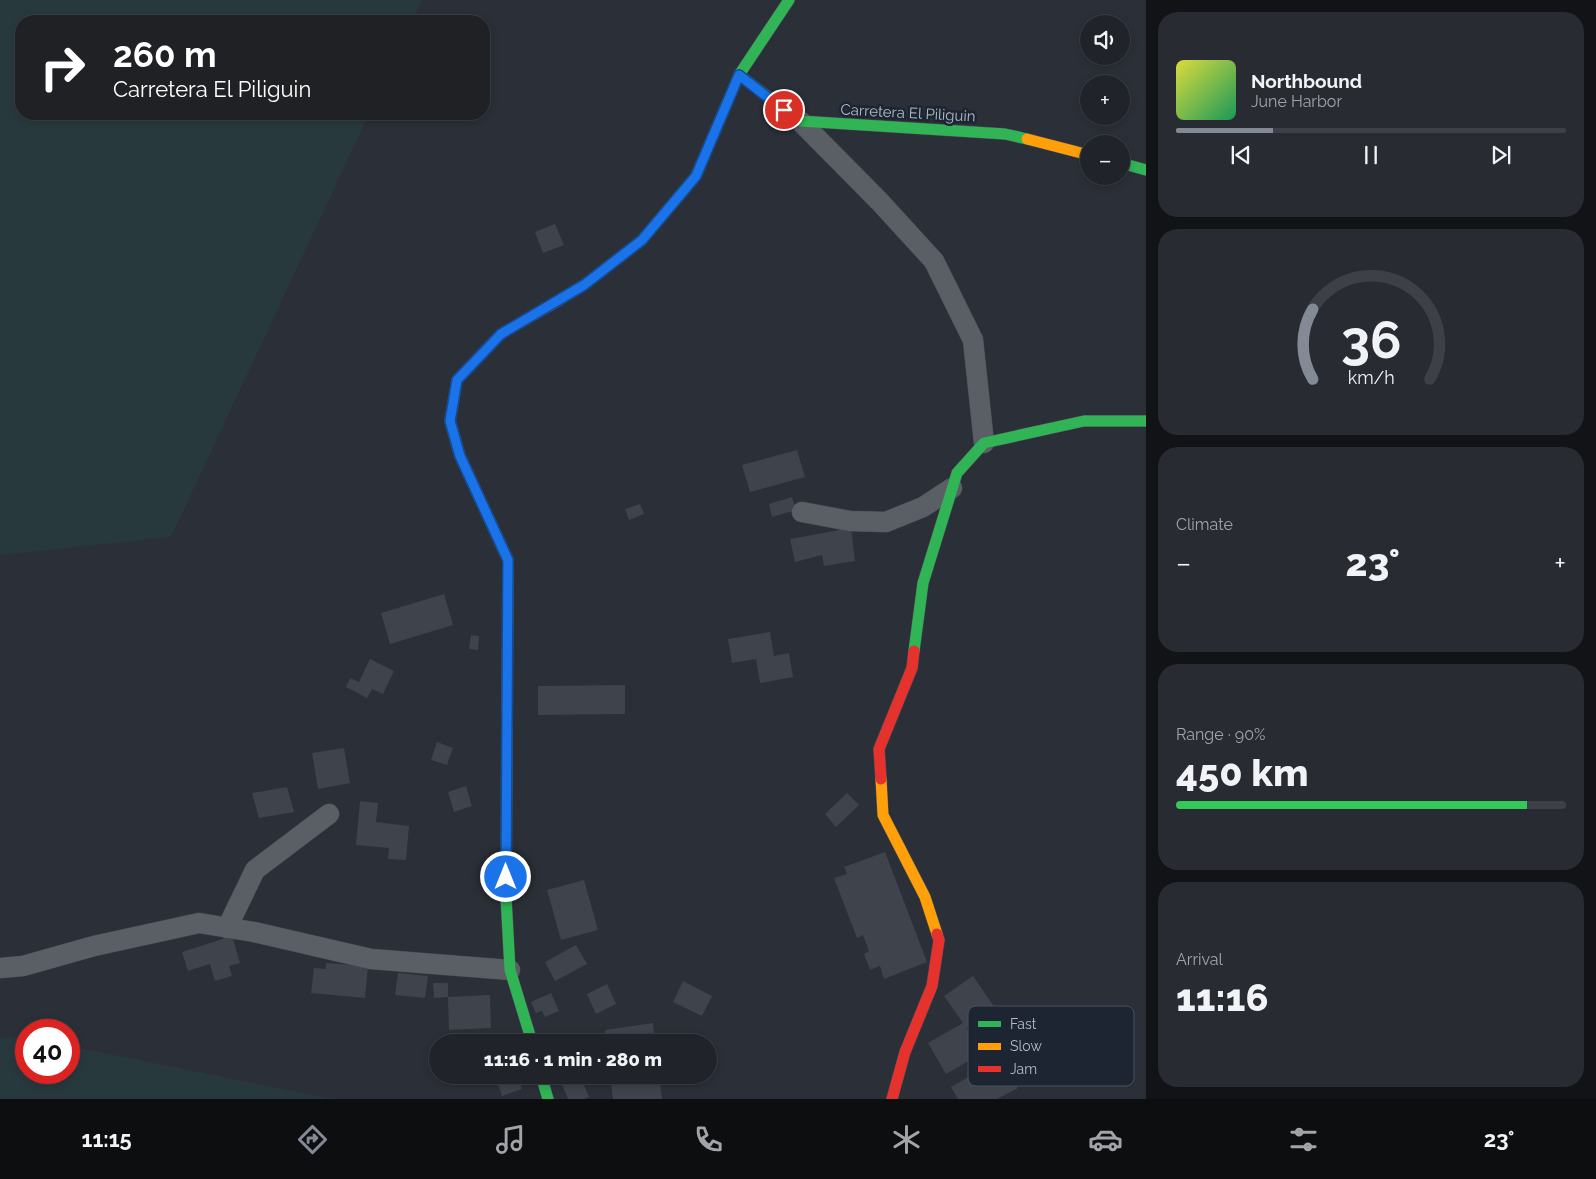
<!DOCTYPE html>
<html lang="en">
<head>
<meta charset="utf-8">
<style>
	:root { --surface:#202329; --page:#282b31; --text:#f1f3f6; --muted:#a2a4a8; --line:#3d4046; --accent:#848a95 }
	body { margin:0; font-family:Raleway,sans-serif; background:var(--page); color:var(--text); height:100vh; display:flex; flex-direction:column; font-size:19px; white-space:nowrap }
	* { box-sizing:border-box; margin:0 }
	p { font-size:16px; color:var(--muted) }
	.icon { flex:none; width:28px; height:28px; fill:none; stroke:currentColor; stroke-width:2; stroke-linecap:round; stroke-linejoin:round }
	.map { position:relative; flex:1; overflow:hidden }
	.details { display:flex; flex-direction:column; gap:12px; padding:12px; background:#121317; width:450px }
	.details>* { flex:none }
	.hud { position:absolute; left:15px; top:15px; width:475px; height:105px; border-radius:20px; box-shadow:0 2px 8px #0003,0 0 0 1px var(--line); background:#202124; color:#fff; overflow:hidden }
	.fabs { position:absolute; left:1080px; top:15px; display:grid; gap:10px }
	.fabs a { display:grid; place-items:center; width:50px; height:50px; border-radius:50%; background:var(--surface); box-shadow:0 2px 8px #0003,0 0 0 1px var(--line); font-size:25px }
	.speed { position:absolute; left:15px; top:1019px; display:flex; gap:10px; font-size:25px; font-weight:700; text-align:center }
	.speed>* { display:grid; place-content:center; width:65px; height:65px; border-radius:50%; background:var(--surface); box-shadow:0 2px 8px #0003,0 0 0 1px var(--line); line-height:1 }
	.speed .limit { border:8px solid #d22; background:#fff; color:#111 }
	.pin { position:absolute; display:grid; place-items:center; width:42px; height:42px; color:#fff; margin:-21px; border:2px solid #fff; border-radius:50%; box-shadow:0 1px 5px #0007 }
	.me { position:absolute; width:55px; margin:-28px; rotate:0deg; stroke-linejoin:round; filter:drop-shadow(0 0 4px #0008) }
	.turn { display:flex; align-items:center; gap:18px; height:105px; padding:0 15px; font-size:22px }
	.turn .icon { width:65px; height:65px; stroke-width:2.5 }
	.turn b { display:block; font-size:35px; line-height:42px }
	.big { font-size:38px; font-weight:800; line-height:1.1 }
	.details .tile { flex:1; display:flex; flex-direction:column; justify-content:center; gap:8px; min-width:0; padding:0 18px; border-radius:20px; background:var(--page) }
	.details .dial { align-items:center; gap:0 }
	.dial svg { height:130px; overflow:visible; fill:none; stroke:var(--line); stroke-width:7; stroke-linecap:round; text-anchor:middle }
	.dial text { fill:var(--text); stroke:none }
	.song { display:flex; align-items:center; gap:15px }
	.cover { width:60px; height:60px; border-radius:8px; background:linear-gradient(135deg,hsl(60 70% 55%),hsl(150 70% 35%)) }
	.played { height:5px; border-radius:2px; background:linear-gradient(90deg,var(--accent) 25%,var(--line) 25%) }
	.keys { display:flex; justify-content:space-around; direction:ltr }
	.heat { display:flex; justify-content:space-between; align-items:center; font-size:28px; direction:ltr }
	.charge { height:8px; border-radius:4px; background:linear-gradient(90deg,#34c759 90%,var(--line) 0) }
	.trip { position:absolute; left:429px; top:1034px; width:288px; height:50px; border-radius:25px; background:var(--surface); box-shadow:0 2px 8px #0003,0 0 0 1px var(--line); font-weight:800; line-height:50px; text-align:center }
	.dock { display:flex; height:80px; justify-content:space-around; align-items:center; background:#0d0e10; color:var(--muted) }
	.dock .icon { width:35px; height:35px }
	.dock .current { color:var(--accent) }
	.dock b { font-size:22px; color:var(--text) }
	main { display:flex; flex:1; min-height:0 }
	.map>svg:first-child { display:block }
	.green { fill:#28393d }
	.building { fill:#3f434c }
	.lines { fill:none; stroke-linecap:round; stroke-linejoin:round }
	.street-casing { stroke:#484c54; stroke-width:21 }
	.fast-casing { stroke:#484c54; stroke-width:12 }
	.slow-casing { stroke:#484c54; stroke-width:12 }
	.jam-casing { stroke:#484c54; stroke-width:12 }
	.street { stroke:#5a5e65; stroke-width:20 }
	.fast { stroke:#30b455; stroke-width:11 }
	.slow { stroke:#ff9f0a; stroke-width:11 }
	.jam { stroke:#e5322d; stroke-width:11 }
	.route-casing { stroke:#114b97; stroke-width:12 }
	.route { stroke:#1a73e8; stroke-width:9 }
	.labels { text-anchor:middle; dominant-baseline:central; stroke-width:5; stroke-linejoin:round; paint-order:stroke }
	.street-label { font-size:15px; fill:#b4bbc8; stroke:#1d2532 }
	.key { fill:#1d2532; stroke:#4a525f; stroke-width:1 }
	.key-label { font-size:14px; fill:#b4bbc8 }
</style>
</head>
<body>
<main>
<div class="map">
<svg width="1146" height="1099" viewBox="0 0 1146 1099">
	<rect width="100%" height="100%" fill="#2b2f37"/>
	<g class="green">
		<polygon points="0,0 422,0 412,21 21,21 21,114 369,114 171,537 0,555"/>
		<polygon points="21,1036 26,1037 26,1072 69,1072 69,1046 333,1099 0,1099 0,1039"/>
	</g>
	<g class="building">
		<polygon points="555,224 564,245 543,253 535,232"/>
		<polygon points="797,450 805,477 750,492 742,465"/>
		<polygon points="792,497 796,510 772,517 769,504"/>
		<polygon points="640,504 644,514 629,520 625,509"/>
		<polygon points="851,528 855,561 824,566 822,555 795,562 790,539"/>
		<polygon points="444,594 453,625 390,644 381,613"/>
		<polygon points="770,632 774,656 789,653 793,677 760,683 756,659 732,663 728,639"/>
		<polygon points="471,635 479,636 478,650 469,649"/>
		<polygon points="370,659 394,671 383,694 372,689 367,698 346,687 350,678 359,682"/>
		<polygon points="625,685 625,714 538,715 538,686"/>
		<polygon points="437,742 453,748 447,765 431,760"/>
		<polygon points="344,748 350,783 318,789 312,753"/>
		<polygon points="466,786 472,806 454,812 448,792"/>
		<polygon points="287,787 294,812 259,818 252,793"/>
		<polygon points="847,793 859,805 836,827 825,814"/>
		<polygon points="360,801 378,803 376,822 409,826 406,860 388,859 389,848 356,845"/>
		<polygon points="885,852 927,962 884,979 880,966 870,970 864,954 869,951 863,935 857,938 834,878 847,874 844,867"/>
		<polygon points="584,880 598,930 561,940 547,890"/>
		<polygon points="232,936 240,963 229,966 232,976 215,981 210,964 188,971 182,952"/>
		<polygon points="576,945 587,964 555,981 545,962"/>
		<polygon points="326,963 368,966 365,998 311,993 314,968 326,969"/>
		<polygon points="398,973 428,976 425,998 395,995"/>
		<polygon points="973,976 995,1008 966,1028 981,1054 946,1074 928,1043 963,1023 944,996"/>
		<polygon points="683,981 712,996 702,1016 673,1002"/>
		<polygon points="433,983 448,983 448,997 434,998"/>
		<polygon points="607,984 616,1004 596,1014 587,994"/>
		<polygon points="551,993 559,1011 545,1017 542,1011 536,1013 531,1002"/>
		<polygon points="490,995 491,1028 449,1030 448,997"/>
		<polygon points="1007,1022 1029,1062 1009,1072 1018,1088 997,1099 958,1099 951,1087 995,1062 988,1050 991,1048 984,1035"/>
		<polygon points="653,1023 655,1042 606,1042 605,1030"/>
		<polygon points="495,1075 517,1075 522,1089 502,1096"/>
		<polygon points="569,1075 580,1075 589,1097 584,1099 568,1099 560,1079"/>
		<polygon points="610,1075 659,1075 662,1099 613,1099"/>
	</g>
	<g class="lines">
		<defs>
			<g id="street">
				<polyline points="800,121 880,202 934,261 973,340 984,443"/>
				<polyline points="802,512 850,521 886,522 923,507 952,488"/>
				<polyline points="227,928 255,870 329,814"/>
				<polyline points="0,968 23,966 94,946 199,923 254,932 371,959 510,970"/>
			</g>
			<g id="fast">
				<polyline points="739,75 800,121 1005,134 1027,139"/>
				<polyline points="1121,163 1146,170"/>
				<polyline points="549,306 584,285 642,240 696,176 739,75 789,0"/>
				<polyline points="914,651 923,583 957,473 984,443 1084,421 1146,421"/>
				<polyline points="507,742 506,897 510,970 532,1042"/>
				<polyline points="541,1075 548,1099"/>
			</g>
			<g id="slow">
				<polyline points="1027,139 1089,155"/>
				<polyline points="452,428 460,456 508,560 507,742"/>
				<polyline points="881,779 883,815 925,897 937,934"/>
			</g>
			<g id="jam">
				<polyline points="452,428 450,421 457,380 501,334 549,306"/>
				<polyline points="881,779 879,749 912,668 914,651"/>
				<polyline points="892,1099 905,1052 932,986 939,940 937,934"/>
			</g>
		</defs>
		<use href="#street" class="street-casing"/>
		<use href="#fast" class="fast-casing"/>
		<use href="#slow" class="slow-casing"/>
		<use href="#jam" class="jam-casing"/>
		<use href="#street" class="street"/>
		<use href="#fast" class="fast"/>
		<use href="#slow" class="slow"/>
		<use href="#jam" class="jam"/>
	</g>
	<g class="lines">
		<defs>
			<polyline id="route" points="506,877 508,560 460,456 450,421 457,380 501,334 584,285 642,240 696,176 739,75 784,110"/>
		</defs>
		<use href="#route" class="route-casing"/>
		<use href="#route" class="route"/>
	</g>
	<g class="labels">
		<g class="street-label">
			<text transform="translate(908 113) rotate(3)">Carretera El Piliguin</text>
		</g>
	</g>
	<rect x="968" y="1006" width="166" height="80" rx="8" class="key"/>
	<rect x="978" y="1021" width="23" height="6" fill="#30b455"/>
	<rect x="978" y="1043" width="23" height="7" fill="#ff9f0a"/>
	<rect x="978" y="1066" width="23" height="6" fill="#e5322d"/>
	<g class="key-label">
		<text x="1010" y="1029">Fast</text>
		<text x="1010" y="1051">Slow</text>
		<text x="1010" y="1074">Jam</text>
	</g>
</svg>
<div class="fabs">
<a><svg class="icon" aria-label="sound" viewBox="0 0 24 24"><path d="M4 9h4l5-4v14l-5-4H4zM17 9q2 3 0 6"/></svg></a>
<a>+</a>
<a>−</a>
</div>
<div class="speed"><div class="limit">40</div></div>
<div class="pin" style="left:784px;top:110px;background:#d93025"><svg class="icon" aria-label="arrive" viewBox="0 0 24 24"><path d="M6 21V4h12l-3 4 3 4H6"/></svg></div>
<svg class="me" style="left:506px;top:877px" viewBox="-20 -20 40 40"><circle r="17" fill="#1a73e8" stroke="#fff" stroke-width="3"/><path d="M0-11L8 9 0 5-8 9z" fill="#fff"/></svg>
<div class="trip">11:16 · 1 min · 280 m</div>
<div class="hud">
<div class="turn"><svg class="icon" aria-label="right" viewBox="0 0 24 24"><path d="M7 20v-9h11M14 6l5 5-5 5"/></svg><div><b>260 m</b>Carretera El Piliguin</div></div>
</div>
</div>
<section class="details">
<div class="tile">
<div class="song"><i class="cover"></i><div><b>Northbound</b><p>June Harbor</p></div></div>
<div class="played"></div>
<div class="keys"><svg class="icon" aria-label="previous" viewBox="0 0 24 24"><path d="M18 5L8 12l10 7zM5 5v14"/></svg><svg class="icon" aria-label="pause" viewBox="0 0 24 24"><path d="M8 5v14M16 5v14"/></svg><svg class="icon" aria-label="next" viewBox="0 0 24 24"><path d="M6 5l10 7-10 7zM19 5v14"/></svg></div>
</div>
<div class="tile dial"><svg viewBox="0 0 100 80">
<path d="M14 69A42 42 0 1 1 86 69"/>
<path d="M14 69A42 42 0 0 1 14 26" stroke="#848a95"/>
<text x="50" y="56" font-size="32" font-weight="700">36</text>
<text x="50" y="72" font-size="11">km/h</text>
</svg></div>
<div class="tile"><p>Climate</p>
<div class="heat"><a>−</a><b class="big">23°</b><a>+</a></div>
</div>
<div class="tile"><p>Range · 90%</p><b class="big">450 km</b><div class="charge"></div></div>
<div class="tile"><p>Arrival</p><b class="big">11:16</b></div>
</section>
</main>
<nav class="dock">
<b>11:15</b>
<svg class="icon current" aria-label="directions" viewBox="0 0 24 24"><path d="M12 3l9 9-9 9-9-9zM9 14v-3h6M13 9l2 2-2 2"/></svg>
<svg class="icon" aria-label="music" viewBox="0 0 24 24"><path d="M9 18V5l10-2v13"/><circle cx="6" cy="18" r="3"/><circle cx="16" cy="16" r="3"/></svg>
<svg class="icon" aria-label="phone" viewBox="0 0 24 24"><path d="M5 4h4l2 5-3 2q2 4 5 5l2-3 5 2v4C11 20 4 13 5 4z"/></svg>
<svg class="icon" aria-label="climate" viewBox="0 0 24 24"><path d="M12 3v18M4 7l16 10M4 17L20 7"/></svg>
<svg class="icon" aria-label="car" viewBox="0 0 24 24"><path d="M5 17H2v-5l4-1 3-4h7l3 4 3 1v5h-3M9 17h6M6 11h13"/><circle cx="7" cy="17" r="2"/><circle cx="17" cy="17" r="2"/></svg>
<svg class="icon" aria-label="filters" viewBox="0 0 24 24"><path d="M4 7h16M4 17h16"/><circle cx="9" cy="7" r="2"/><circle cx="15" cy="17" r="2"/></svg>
<b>23°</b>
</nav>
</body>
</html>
